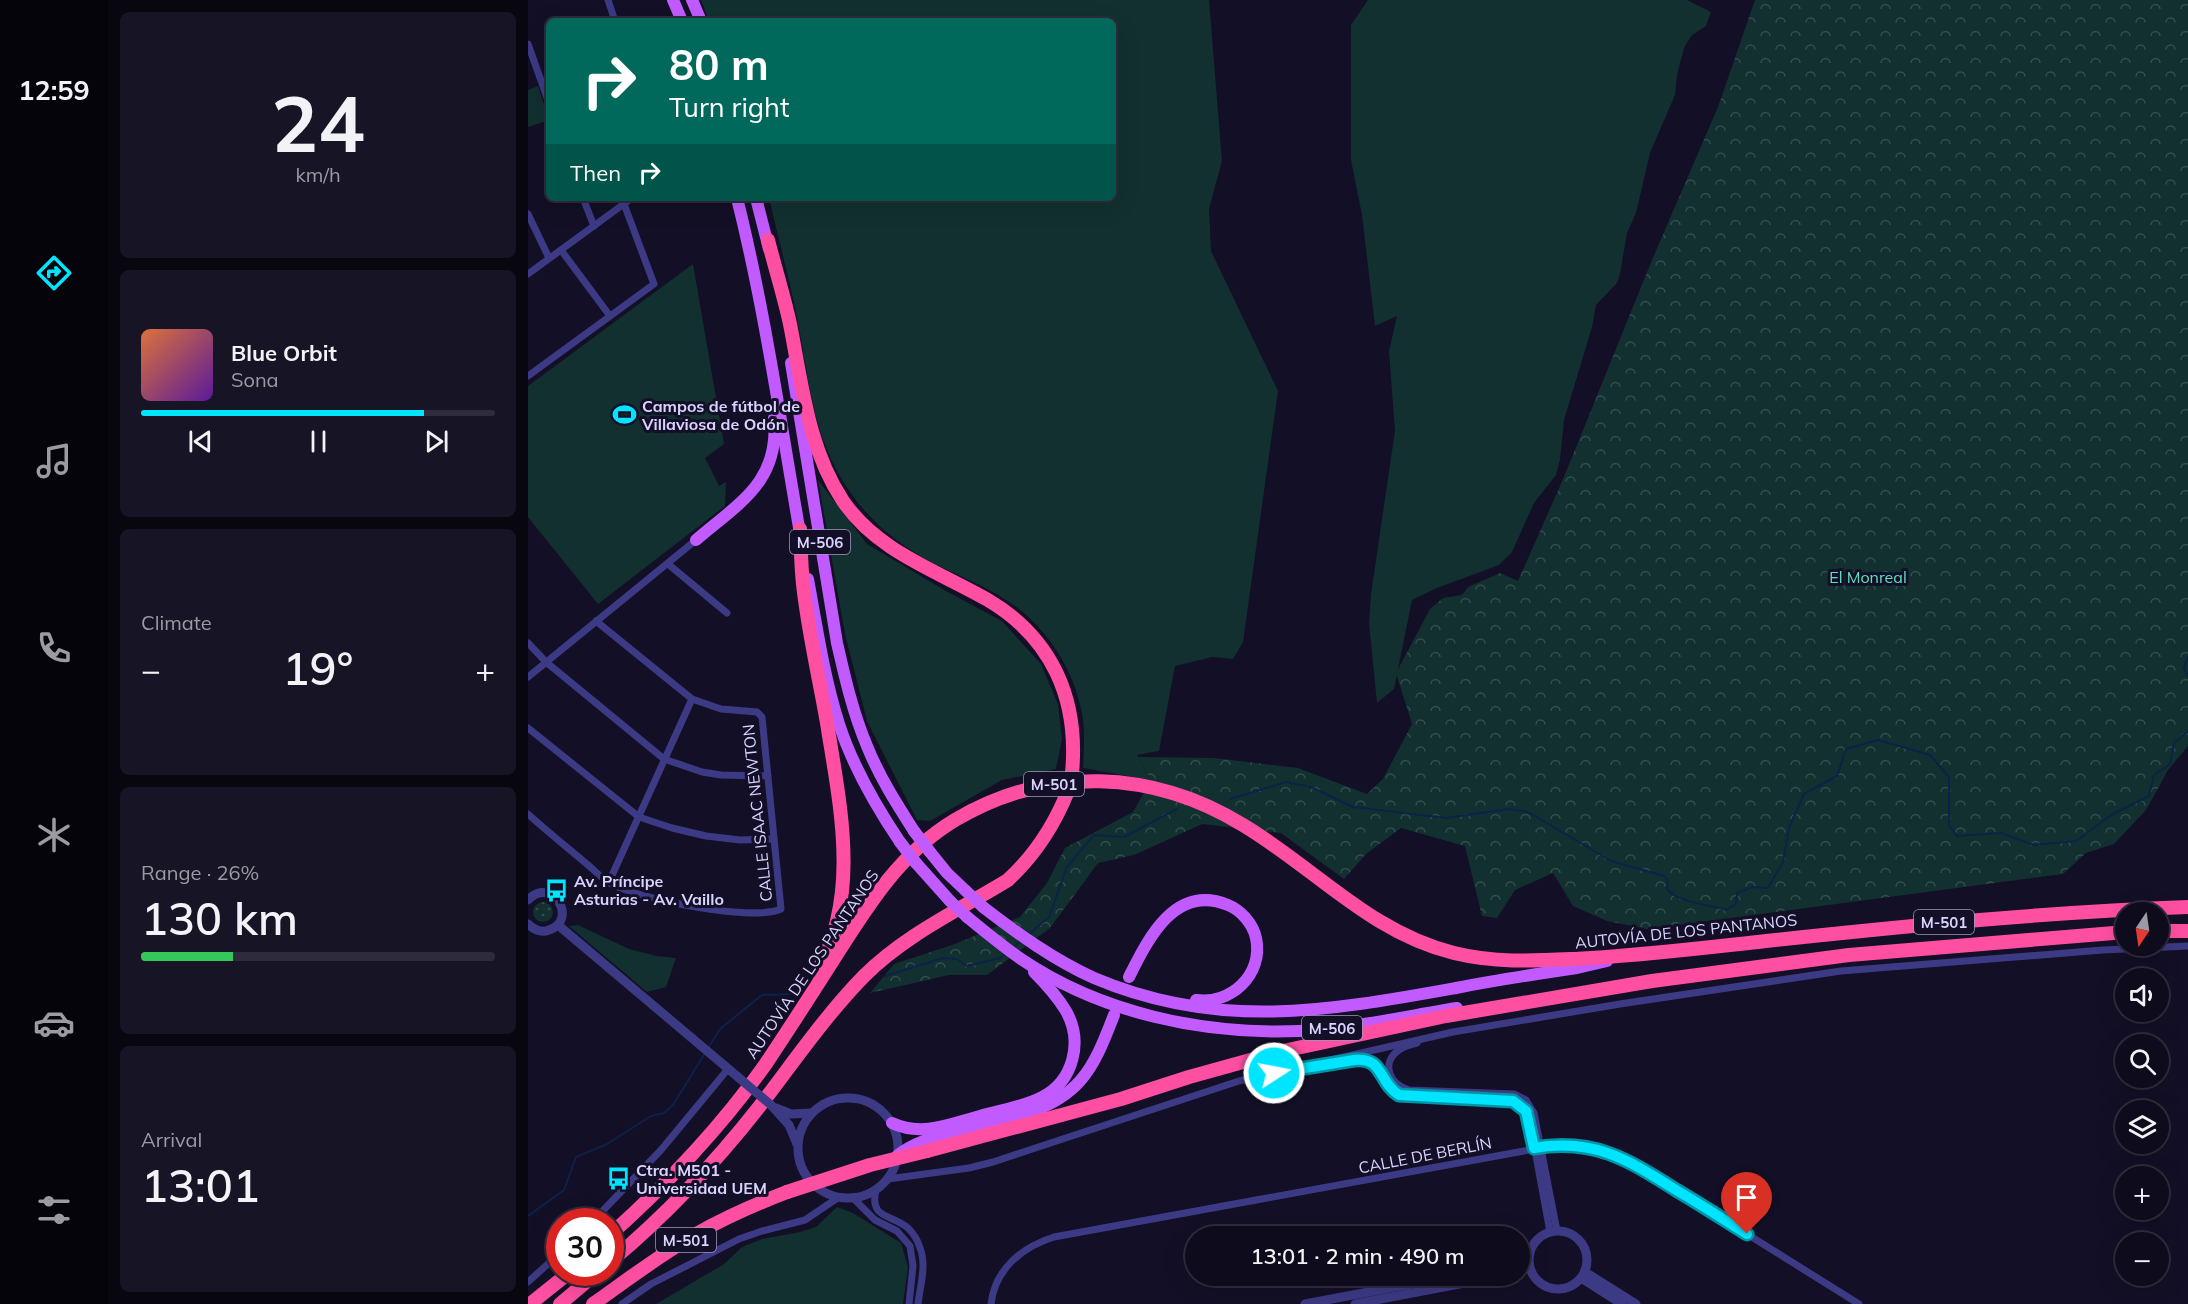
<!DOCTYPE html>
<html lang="en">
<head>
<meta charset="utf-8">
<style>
	:root { --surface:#0e0b1c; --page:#171425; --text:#f1f3f6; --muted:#9b9ba3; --line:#2e2b3b; --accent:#00e5ff }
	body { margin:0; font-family:Mulish,sans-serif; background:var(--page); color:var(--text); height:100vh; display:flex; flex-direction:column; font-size:22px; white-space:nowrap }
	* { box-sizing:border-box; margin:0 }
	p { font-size:20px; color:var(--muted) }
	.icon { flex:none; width:33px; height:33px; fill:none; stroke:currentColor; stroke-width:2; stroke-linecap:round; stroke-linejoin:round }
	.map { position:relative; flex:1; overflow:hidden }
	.side { display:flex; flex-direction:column; gap:12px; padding:12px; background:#08060f; width:420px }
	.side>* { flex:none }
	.banner { position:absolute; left:18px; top:18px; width:570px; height:183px; border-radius:9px; box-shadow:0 6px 24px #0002,0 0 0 2px var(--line); background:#00695c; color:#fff; overflow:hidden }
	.needle { width:39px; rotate:193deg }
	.buttons { position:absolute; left:1587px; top:902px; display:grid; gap:12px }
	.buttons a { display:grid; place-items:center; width:54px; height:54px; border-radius:50%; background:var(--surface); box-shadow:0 6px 24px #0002,0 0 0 2px var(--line); font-size:30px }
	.speed { position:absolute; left:18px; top:1208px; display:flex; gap:12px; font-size:30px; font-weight:700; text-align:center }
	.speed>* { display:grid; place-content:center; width:78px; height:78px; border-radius:50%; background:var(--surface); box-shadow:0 6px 24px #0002,0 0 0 2px var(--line); line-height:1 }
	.speed .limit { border:9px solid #d22; background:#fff; color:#111 }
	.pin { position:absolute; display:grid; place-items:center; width:51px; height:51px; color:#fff; margin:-62px -26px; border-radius:50% 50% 50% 0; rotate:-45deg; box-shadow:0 0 6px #0007 }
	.pin .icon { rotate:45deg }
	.me { position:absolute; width:66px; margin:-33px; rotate:79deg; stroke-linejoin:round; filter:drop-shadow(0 0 4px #0008) }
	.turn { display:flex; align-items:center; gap:21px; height:126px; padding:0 24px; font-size:27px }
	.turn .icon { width:78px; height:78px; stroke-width:2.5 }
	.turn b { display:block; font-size:42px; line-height:51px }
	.then { display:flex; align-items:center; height:57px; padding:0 24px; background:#0003; gap:12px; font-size:22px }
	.big { font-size:45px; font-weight:600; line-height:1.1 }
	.side .widget { flex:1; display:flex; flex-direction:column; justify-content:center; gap:9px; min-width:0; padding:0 21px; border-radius:9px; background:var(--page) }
	.side .dial { align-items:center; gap:0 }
	.dial b { font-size:78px; line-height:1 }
	.song { display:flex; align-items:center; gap:18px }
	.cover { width:72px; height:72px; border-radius:9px; background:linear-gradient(135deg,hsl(20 70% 55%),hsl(270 70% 35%)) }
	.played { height:6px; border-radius:3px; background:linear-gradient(90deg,var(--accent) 80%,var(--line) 80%) }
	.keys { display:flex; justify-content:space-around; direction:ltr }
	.heat { display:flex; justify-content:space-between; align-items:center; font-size:33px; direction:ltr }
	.charge { height:9px; border-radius:4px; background:linear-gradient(90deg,#34c759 26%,var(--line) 0) }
	.trip { position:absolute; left:657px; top:1226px; width:345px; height:60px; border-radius:30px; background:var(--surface); box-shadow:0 6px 24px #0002,0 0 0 2px var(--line); font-weight:600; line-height:60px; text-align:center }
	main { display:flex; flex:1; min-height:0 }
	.tab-bar { display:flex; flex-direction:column; width:108px; justify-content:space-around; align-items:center; background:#06040b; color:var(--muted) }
	.tab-bar .icon { width:42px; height:42px }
	.tab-bar .on { color:var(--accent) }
	.tab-bar b { font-size:27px; color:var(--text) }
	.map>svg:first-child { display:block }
	.green { fill:#12302f }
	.forest { fill:url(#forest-crowns) }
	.garden { fill:url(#garden-dots) }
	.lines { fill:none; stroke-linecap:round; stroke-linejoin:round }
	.stream { stroke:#0c2248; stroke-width:2 }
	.minor { stroke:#3d3a85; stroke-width:7 }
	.tertiary { stroke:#3d3a85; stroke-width:9 }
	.primary { stroke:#c25bff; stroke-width:12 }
	.motorway { stroke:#ff4fa3; stroke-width:14 }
	.tertiary-bridge { stroke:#3d3a85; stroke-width:9 }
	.primary-bridge { stroke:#c25bff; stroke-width:12 }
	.motorway-bridge { stroke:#ff4fa3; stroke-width:14 }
	.route-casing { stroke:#0095a6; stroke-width:15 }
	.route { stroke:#00e5ff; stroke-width:10 }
	.labels { text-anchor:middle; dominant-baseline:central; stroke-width:6; stroke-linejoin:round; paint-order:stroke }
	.shield { fill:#130f26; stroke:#9e99be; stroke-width:1.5 }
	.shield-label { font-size:15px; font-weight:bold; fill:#d9d4ff }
	.poi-label { font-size:16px; font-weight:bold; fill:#d9d4ff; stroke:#130f26; text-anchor:start }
	.park-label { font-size:16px; fill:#5fe0c0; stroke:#130f26 }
	.street-label { font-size:16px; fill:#d9d4ff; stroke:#130f26 }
</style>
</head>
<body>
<main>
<nav class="tab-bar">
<b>12:59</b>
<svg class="icon on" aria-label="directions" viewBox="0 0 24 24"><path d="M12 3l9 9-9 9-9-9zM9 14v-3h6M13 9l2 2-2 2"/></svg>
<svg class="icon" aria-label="music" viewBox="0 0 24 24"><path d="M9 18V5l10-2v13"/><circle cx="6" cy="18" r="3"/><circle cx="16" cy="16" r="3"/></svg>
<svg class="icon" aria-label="phone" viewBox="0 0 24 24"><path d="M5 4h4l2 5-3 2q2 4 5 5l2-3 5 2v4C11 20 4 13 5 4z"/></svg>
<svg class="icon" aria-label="climate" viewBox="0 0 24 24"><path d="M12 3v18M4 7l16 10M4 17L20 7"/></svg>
<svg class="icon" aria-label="car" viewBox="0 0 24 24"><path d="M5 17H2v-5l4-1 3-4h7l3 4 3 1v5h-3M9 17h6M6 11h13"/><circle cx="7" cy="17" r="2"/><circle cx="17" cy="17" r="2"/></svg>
<svg class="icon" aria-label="filters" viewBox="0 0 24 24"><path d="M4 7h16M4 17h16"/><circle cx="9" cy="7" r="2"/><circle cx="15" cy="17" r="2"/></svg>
</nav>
<section class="side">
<div class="widget dial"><b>24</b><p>km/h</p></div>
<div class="widget">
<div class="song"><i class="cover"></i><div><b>Blue Orbit</b><p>Sona</p></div></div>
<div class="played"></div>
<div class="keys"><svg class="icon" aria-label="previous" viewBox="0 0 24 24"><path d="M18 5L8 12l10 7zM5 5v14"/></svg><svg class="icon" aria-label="pause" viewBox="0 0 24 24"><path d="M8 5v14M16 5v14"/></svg><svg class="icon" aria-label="next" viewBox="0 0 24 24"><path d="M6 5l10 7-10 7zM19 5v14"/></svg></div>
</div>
<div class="widget"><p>Climate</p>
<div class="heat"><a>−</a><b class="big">19°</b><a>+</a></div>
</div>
<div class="widget"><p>Range · 26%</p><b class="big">130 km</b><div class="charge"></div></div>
<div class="widget"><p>Arrival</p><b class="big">13:01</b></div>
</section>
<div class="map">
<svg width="1660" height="1304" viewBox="0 0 1660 1304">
	<defs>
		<pattern id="forest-crowns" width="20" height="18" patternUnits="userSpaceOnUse" patternTransform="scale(1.5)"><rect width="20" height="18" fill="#12302f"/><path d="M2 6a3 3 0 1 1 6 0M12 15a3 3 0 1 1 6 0" fill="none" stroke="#344d4e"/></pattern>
		<pattern id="garden-dots" width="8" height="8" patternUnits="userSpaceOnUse" patternTransform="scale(1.5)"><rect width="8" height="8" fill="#12302f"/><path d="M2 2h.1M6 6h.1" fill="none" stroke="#344d4e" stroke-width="1.8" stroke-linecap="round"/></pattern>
	</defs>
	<rect width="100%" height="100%" fill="#130f26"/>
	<g class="green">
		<path d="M173,0H681L694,161L681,209L683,251L750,391L715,642L705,659L684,657L647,666L631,751L609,755L623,780L555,768C556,750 557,731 554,713C546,669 516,623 478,600C455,585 429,575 405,563C371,545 341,521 320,489C284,436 281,378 269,317C261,277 250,238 241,198H585V21H181Z"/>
		<polygon points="840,0 1159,0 1183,12 1178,26 1164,35 1156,48 1149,75 1147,95 1122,153 1108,213 1099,233 1092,274 1089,283 1068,305 1064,327 1036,420 1032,460 1028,475 1006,503 984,552 971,565 909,588 884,600 866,689 849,703 841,623 843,594 867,431 861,351 869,316 847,326 834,215 823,160 823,25"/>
		<polygon points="10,86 21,120 0,127 0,90"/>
		<polygon points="165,264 196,444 177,458 191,486 198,482 197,506 70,604 0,517 0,386"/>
		<polygon points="290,480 339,544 418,591 474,621 513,664 530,704 534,739 528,769 474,780 402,821 389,820 339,721 317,634"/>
		<polygon points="50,925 101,949 129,956 148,958 138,987 119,992 41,926"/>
		<polygon points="309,1207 325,1213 373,1243 380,1267 375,1304 128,1304 196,1264 214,1247 234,1239 272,1232 288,1227"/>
	</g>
	<polygon class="forest" points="1227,0 1660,0 1660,746 1640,770 1618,810 1586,844 1558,853 1535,874 1119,929 1079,921 1045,906 1025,873 987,890 969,918 954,916 937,846 873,828 838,854 816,879 753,833 674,824 606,855 570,863 522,928 459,975 421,975 342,993 366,964 427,944 492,917 519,883 537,848 605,812 623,780 610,757 686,758 770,768 839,794 855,779 884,724 868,673 902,609 915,598 934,595 940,587 972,573 990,581 1036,477 1124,260 1190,107"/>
	<circle class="garden" cx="15" cy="912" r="10"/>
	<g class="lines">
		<g class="stream">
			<polyline points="1660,657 1656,668 1660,676"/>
			<path d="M702,799L758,782L783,787L825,807L918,818L981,809L1000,812L1083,861L1136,876L1140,881L1139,889C1151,903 1180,904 1198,910L1208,904L1209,893L1224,887L1240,888L1255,862L1261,828L1276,794L1309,776L1318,749L1350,740L1402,755L1421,777V825L1429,836L1473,833L1506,845L1548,841L1583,815L1621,796L1626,775L1642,764L1646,743L1660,731"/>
			<polyline points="501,934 521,917 539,867 566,835 596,837 649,809"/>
			<polyline points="485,948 494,940"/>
			<polyline points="357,976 415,958 429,959 439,966 472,958 478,953"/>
			<polyline points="180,1048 192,1029 234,995 264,994"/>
			<polyline points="0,1216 36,1190 48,1157 79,1144 123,1116 136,1113 145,1105 177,1053"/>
		</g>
		<g class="minor">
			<polyline points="80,0 87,21"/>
			<polyline points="0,44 21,103"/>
			<polyline points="55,198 66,226"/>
			<polyline points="0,214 21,258"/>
			<polyline points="33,250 82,316"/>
			<polyline points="0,274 104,198"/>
			<polyline points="0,376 126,284 96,204"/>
			<polyline points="140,564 199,613"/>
			<polyline points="0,643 18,662 136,759 174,772 193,775 240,776"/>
			<polyline points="0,677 168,540"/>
			<polyline points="0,728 111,817 144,828 178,836 212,840 246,839"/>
			<path d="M0,814C20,832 40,848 60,865C67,871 74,878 81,883C110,899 224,922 253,909L234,717L229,712L193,709L164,699L68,621"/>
			<polyline points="81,882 164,699"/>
			<path d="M889,1043C883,1045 876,1046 871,1050C852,1063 862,1085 881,1090L986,1094L998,1100L1006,1113L1029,1231"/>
			<path d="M808,1062C817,1061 828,1058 837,1059C858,1063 850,1090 876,1096L980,1100C993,1103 998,1110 1002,1123L1022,1232"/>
			<polyline points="360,1179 441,1168 465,1162 711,1081 925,1032 1092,1004 1313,971 1575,950 1660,946"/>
			<path d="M348,1190C341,1219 363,1214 380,1228C385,1233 390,1241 392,1248C399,1265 392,1286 390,1304"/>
			<polyline points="325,1198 347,1220 369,1231 382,1246 385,1266 381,1304"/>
			<polyline points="65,1221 133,1150 200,1069"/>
			<polyline points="0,1282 32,1253"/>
			<polyline points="94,1304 123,1284 211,1239 234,1231 277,1220 311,1197"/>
			<path d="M463,1304C467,1269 494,1247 526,1237L1034,1144L1070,1150L1105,1163L1331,1304"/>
		</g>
		<g class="tertiary">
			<path d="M0,900C24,875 51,920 21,930C13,933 6,930 0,924"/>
			<polyline points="30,925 210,1077"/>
			<circle cx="320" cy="1148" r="50"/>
			<polyline points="243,1105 261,1125 269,1144"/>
			<polyline points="248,1108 263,1114 284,1113"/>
			<circle cx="1030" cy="1260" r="29"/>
			<polyline points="1057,1272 1108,1304"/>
			<polyline points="1053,1278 1094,1304"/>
			<polyline points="777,1304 931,1275"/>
			<polyline points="827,1304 978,1275"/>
		</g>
		<g class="primary">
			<polyline points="145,0 154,21"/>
			<polyline points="164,0 173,21"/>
			<path d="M209,198C237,310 253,425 273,539"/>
			<polyline points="228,198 241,249"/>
			<path d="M263,363L309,643C317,678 325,713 339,746C351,776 368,803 386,831"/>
			<path d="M168,540C211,503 252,482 246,418"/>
			<path d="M280,579C289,628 296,677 311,724C325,767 347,805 372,842"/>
			<polyline points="402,852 419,873 438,891"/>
			<polyline points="388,863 422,901"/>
			<path d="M455,907C490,934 526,960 566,978C691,1031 800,1011 928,988C968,980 1008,974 1049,968L1079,961"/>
			<path d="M439,917C456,931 474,946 493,959C573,1013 675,1035 771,1031C821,1029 879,1016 929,1008"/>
			<path d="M601,977C620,939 647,883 700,905C713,910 725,924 728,938C736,975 702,1005 668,1000"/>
			<path d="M364,1123C394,1137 422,1124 452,1116C473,1110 495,1107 514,1097C546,1081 555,1041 538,1011C529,996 518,984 506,972"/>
			<path d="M370,1155C388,1141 408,1137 430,1131C470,1121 523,1114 552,1081C568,1063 577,1038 586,1015"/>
		</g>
		<g class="motorway">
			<path d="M240,240C247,268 256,296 262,324C274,385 280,448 315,501C350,552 408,570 460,600C524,638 551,699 544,773"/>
			<path d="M272,529C273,548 273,566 275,584C280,631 291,677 299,723C312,806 333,895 289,972"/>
			<polyline points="1630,931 1660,931"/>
			<polyline points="399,1151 593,1099 661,1077 755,1051 918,1016 1124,981 1321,955 1598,932"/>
			<path d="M82,1235C139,1184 193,1127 237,1065C259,1032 281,998 302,965C337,910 370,854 427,820C520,765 625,770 715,825C787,868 843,933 926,953C967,963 1004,961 1045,959C1110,956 1174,948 1238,941C1378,926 1519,912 1660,907"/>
			<path d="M82,1262C137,1216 187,1163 231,1107C265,1063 297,1016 336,976C377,935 431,910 480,880C508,854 526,826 540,791"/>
			<polyline points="2,1304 42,1272"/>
			<polyline points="32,1304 70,1272"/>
			<path d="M65,1304C99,1280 133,1254 170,1233C198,1217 228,1204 259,1192"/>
		</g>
		<polyline class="tertiary-bridge" points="210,1077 243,1105"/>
		<g class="primary-bridge">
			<polyline points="386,831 402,852"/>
			<polyline points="372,842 388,863"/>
			<polyline points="438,891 455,907"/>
			<polyline points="422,901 439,917"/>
		</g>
		<g class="motorway-bridge">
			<polyline points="540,791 544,773"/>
			<polyline points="259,1192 342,1165 399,1151"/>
		</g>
	</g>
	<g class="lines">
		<defs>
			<path id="route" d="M746,1073L826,1060C856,1057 850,1082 871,1095L985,1101L998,1111L1006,1148C1066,1138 1099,1159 1148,1190C1172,1204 1195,1219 1219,1234"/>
		</defs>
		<use href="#route" class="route-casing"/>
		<use href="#route" class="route"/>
	</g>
	<defs>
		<symbol id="stadium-bare" viewBox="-9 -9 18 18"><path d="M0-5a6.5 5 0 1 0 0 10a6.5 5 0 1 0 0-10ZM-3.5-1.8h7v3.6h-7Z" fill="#00e5ff" stroke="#130f26" stroke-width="2.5" paint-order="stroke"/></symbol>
		<symbol id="bus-bare" viewBox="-9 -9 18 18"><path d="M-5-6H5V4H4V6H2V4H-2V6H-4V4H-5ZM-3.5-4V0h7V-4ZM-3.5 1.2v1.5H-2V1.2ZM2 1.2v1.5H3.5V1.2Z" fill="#00e5ff" stroke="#130f26" stroke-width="2.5" paint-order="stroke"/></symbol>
	</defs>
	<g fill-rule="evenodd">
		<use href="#stadium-bare" x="80" y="398" width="33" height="33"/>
		<use href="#bus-bare" x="12" y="874" width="33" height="33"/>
		<use href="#bus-bare" x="74" y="1162" width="33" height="33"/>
	</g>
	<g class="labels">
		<g class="shield">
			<rect x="262" y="530" width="60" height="24" rx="4.5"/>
			<rect x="496" y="772" width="60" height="24" rx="4.5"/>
			<rect x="1386" y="910" width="60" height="24" rx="4.5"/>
			<rect x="774" y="1016" width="60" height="24" rx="4.5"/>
			<rect x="128" y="1228" width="60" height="24" rx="4.5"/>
		</g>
		<g class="shield-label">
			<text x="292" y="542">M-506</text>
			<text x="526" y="784">M-501</text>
			<text x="1416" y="922">M-501</text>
			<text x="804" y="1028">M-506</text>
			<text x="158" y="1240">M-501</text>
		</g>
		<g class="poi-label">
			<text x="114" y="406">Campos de fútbol de<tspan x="114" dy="18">Villaviosa de Odón</tspan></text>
			<text x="46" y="881">Av. Príncipe<tspan x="46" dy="18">Asturias - Av. Vaillo</tspan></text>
			<text x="108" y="1170">Ctra. M501 -<tspan x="108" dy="18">Universidad UEM</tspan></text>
		</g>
		<g class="park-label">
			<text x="1340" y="577">El Monreal</text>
		</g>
		<g class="street-label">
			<text transform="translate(229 813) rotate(-96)">CALLE ISAAC NEWTON</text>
			<text transform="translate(1158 931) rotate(-6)">AUTOVÍA DE LOS PANTANOS</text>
			<text transform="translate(284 964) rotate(-56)">AUTOVÍA DE LOS PANTANOS</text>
			<text transform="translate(897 1155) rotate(-11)">CALLE DE BERLÍN</text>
		</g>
	</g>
</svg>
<div class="buttons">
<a><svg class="needle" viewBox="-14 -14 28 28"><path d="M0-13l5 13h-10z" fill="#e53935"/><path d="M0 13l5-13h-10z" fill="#9b9ba3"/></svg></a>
<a><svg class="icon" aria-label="sound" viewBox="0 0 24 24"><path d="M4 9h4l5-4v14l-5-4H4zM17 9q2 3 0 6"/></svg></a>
<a><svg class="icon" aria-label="search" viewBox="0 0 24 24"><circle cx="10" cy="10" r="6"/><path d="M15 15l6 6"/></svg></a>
<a><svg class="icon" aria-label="layers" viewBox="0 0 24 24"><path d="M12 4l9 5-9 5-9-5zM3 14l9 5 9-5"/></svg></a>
<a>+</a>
<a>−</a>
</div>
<div class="speed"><div class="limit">30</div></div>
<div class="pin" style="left:1219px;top:1234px;background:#d93025"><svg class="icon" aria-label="arrive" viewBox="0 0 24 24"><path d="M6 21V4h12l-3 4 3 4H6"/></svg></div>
<svg class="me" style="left:746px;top:1073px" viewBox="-20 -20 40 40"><circle r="17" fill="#00e5ff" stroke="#fff" stroke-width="3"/><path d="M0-11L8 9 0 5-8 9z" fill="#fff"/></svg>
<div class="trip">13:01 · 2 min · 490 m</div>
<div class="banner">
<div class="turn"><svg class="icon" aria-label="right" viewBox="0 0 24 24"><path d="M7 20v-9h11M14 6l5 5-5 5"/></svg><div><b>80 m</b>Turn right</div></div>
<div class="then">Then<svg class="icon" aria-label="right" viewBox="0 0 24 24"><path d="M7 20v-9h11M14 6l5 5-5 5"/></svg></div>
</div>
</div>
</main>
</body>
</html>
